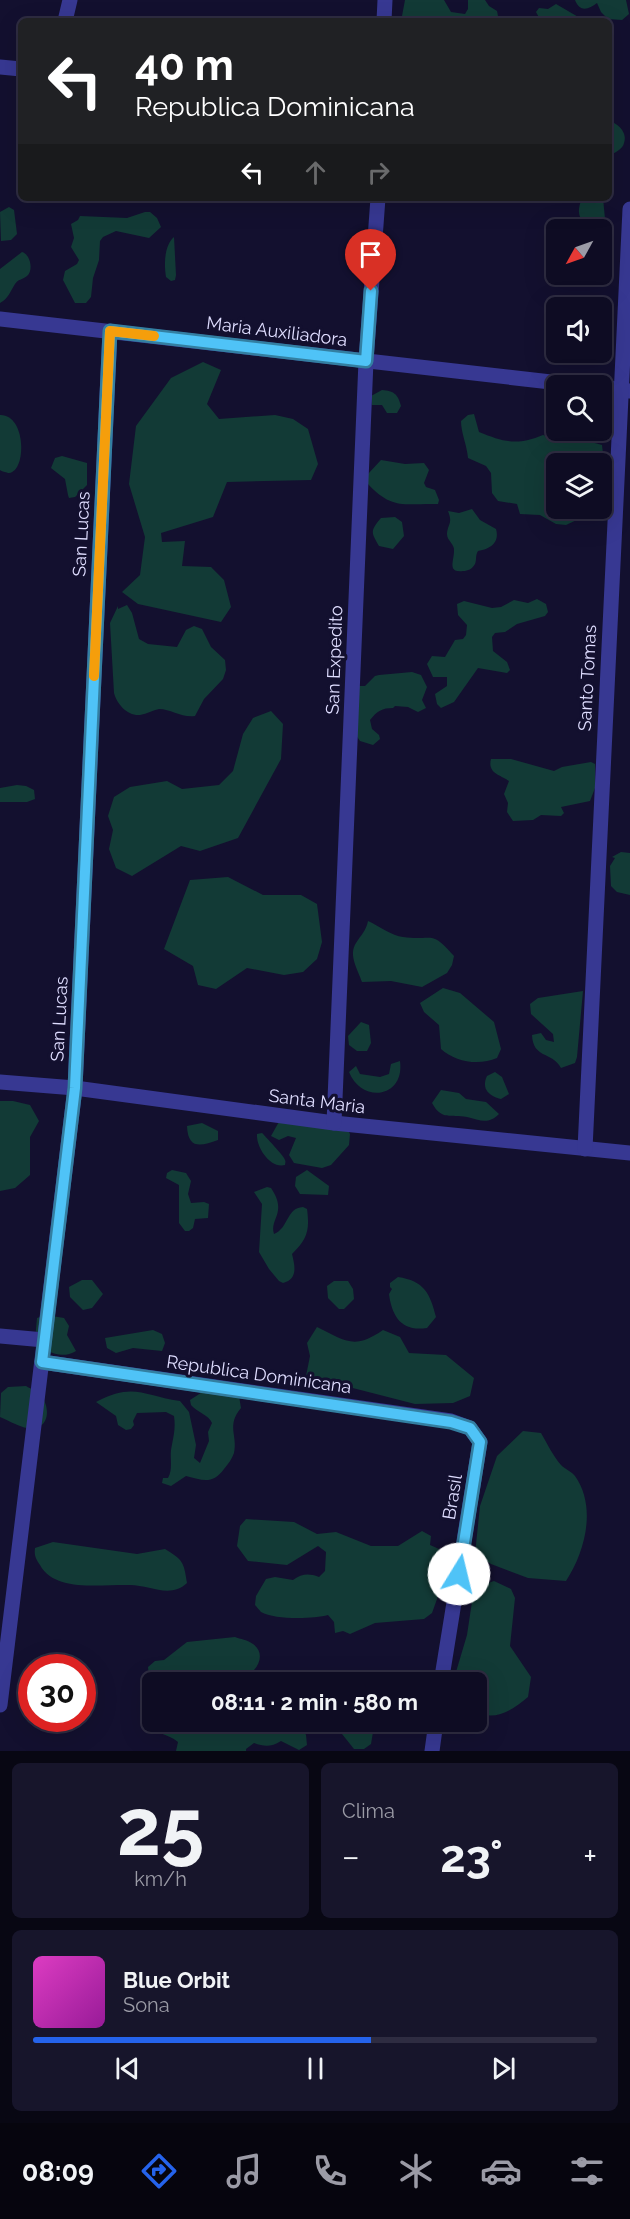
<!DOCTYPE html>
<html lang="es">
<head>
<meta charset="utf-8">
<style>
	:root { --surface:#0e0c23; --page:#17152b; --text:#f1f3f6; --muted:#9b9ba6; --line:#2e2c41; --accent:#2563eb }
	body { margin:0; font-family:Raleway,sans-serif; background:var(--page); color:var(--text); height:100vh; display:flex; flex-direction:column; font-size:22px; white-space:nowrap }
	* { box-sizing:border-box; margin:0 }
	p { font-size:20px; color:var(--muted) }
	.icon { flex:none; width:33px; height:33px; fill:none; stroke:currentColor; stroke-width:2; stroke-linecap:round; stroke-linejoin:round }
	.map { position:relative; height:1751px; overflow:hidden }
	.sheet { display:flex; flex-direction:column; gap:12px; padding:12px; background:#080713; flex:1 }
	.sheet>* { flex:none }
	.guide { position:absolute; left:18px; top:18px; width:594px; height:183px; border-radius:9px; box-shadow:0 6px 24px #0002,0 0 0 2px var(--line); background:#202124; color:#fff; overflow:hidden }
	.needle { width:39px; rotate:230deg }
	.fabs { position:absolute; left:546px; top:219px; display:grid; gap:12px }
	.fabs a { display:grid; place-items:center; width:66px; height:66px; border-radius:9px; background:var(--surface); box-shadow:0 6px 24px #0002,0 0 0 2px var(--line); font-size:30px }
	.speed { position:absolute; left:18px; top:1654px; display:flex; gap:12px; font-size:30px; font-weight:700; text-align:center }
	.speed>* { display:grid; place-content:center; width:78px; height:78px; border-radius:50%; background:var(--surface); box-shadow:0 6px 24px #0002,0 0 0 2px var(--line); line-height:1 }
	.speed .limit { border:9px solid #d22; background:#fff; color:#111 }
	.pin { position:absolute; display:grid; place-items:center; width:51px; height:51px; color:#fff; margin:-62px -26px; border-radius:50% 50% 50% 0; rotate:-45deg; box-shadow:0 0 6px #0007 }
	.pin .icon { rotate:45deg }
	.me { position:absolute; width:66px; margin:-33px; rotate:9deg; stroke-linejoin:round; filter:drop-shadow(0 0 4px #0008) }
	.turn { display:flex; align-items:center; gap:21px; height:126px; padding:0 18px; font-size:27px }
	.turn .icon { width:78px; height:78px; stroke-width:2.5 }
	.turn b { display:block; font-size:42px; line-height:51px }
	.lanes { display:flex; align-items:center; height:57px; padding:0 18px; background:#0003; justify-content:center; gap:30px; direction:ltr }
	.lanes .off { opacity:.35 }
	.big { font-size:45px; font-weight:700; line-height:1.1 }
	.sheet .widget { flex:1; display:flex; flex-direction:column; justify-content:center; gap:9px; min-width:0; padding:0 21px; border-radius:9px; background:var(--page) }
	.sheet .dial { align-items:center; gap:0 }
	.dial b { font-size:78px; line-height:1 }
	.song { display:flex; align-items:center; gap:18px }
	.cover { width:72px; height:72px; border-radius:9px; background:linear-gradient(135deg,hsl(310 70% 55%),hsl(300 70% 35%)) }
	.played { height:6px; border-radius:3px; background:linear-gradient(90deg,var(--accent) 60%,var(--line) 60%) }
	.keys { display:flex; justify-content:space-around; direction:ltr }
	.heat { display:flex; justify-content:space-between; align-items:center; font-size:33px; direction:ltr }
	.sheet .tiles { flex:1; display:grid; gap:12px; grid-template-columns:1fr 1fr }
	.widget:last-child { grid-column:span 2 }
	.trip { position:absolute; left:142px; top:1672px; width:345px; height:60px; border-radius:9px; background:var(--surface); box-shadow:0 6px 24px #0002,0 0 0 2px var(--line); font-weight:700; line-height:60px; text-align:center }
	.tabs { display:flex; height:96px; justify-content:space-around; align-items:center; background:#06050e; color:var(--muted) }
	.tabs .icon { width:42px; height:42px }
	.tabs .active { color:var(--accent) }
	.tabs b { font-size:27px; color:var(--text) }
	.map>svg:first-child { display:block }
	.green { fill:#123a36 }
	.lines { fill:none; stroke-linecap:round; stroke-linejoin:round }
	.street { stroke:#373892; stroke-width:15 }
	.route-casing { stroke:#337fa1; stroke-width:15 }
	.route { stroke:#4fc3f7; stroke-width:10 }
	.slow { stroke:#f59e0b; stroke-width:10 }
	.labels { text-anchor:middle; dominant-baseline:central; stroke-width:6; stroke-linejoin:round; paint-order:stroke }
	.street-label { font-size:18px; fill:#dfddff; stroke:#13102f }
</style>
</head>
<body>
<div class="map">
<svg width="630" height="1751" viewBox="0 0 630 1751">
	<rect width="100%" height="100%" fill="#13102f"/>
	<g class="green">
		<polygon points="405,0 444,0 451,12 465,14 468,9 468,0 485,0 489,6 497,11 499,21 404,21 402,16"/>
		<path d="M575,0H626L629,14L622,20L608,19L601,12L597,3C589,9 580,13 575,0Z"/>
		<polygon points="556,4 580,18 583,21 541,21 536,12 539,8 548,9"/>
		<path d="M609,121C618,123 628,133 624,143C623,149 614,153 609,156Z"/>
		<path d="M582,198H603L605,219L599,224H584C577,214 578,209 582,198Z"/>
		<polygon points="9,207 14,210 17,234 11,240 1,241 0,212"/>
		<polygon points="145,212 150,212 157,218 161,227 149,238 116,231 103,237 100,241 99,260 93,278 91,297 86,303 75,303 63,280 65,271 77,264 79,260 71,247 74,238 71,224 78,220 80,216 127,218"/>
		<path d="M174,237L176,275L175,280L171,281L166,277C164,264 164,246 174,237Z"/>
		<path d="M22,252C30,254 34,270 27,276C22,280 18,279 15,284C10,292 8,299 0,303V269Z"/>
		<polygon points="203,362 221,370 207,404 219,419 275,415 293,419 308,429 318,464 311,480 227,482 213,517 161,533 162,542 185,541 182,566 211,567 224,580 231,607 221,622 138,604 122,592 140,575 145,537 129,484 136,426 171,378"/>
		<path d="M382,390C394,391 398,394 401,406L397,413H387L382,405H372L371,396Z"/>
		<path d="M474,414L479,432C504,442 517,446 543,435L561,441L580,439L602,445L603,454L601,463L556,464V508L586,509L583,517L566,525L556,524L540,515L520,514L517,504L498,501L492,493L491,473L486,466L468,458C467,445 461,433 461,421L468,415Z"/>
		<path d="M0,415C26,414 27,471 9,473C8,473 1,471 0,470Z"/>
		<polygon points="62,456 87,463 87,485 75,497 69,498 68,495 65,479 51,468 55,458"/>
		<path d="M381,460L405,464L424,463L429,470L424,483L426,487L435,490L439,500L438,504C406,503 393,511 368,484V474Z"/>
		<path d="M472,509L480,520L496,529C500,543 490,549 478,551C475,556 477,559 475,564C472,569 468,571 463,571C447,573 454,561 454,551C455,544 447,541 447,534C448,523 453,524 448,511L459,513Z"/>
		<path d="M395,517L402,522L404,536L393,549L379,546C371,532 370,531 381,518Z"/>
		<polygon points="537,599 546,604 548,612 545,616 517,624 505,632 495,633 492,637 493,651 507,662 510,670 507,673 478,668 454,702 441,708 437,704 435,694 447,686 447,677 433,677 427,664 432,656 445,657 455,640 463,639 466,635 467,625 458,615 457,604 464,601 492,608 501,607 514,600 528,603"/>
		<path d="M127,605L132,613L139,639L148,644L177,647L186,630L194,626L202,629L211,647L225,660L226,670L223,679L204,699L195,716C182,718 171,709 159,709C153,710 147,714 140,715C127,716 117,704 114,693L110,623L118,606V609Z"/>
		<path d="M412,672L421,675L427,687L422,700L426,708L418,712L408,707L395,706L393,708C382,708 377,711 370,720L372,729L379,735L380,739L373,745L360,741L354,732L356,686H365L375,676L379,675Z"/>
		<polygon points="271,711 283,724 281,759 238,838 200,851 181,846 132,876 116,868 109,849 113,830 108,816 114,797 130,787 167,781 182,789 219,785 233,771 243,734 253,718"/>
		<path d="M491,759H511L554,771L562,767L591,762L595,764V788L590,801L561,807L564,813L561,816L541,815L533,820L513,821L507,812L508,803L504,794L509,781C502,775 487,774 491,759Z"/>
		<polygon points="17,785 26,786 34,790 35,799 27,802 0,802 0,788"/>
		<polygon points="621,852 630,853 630,895 617,892 611,886 610,866 615,858 612,857"/>
		<polygon points="228,877 263,895 301,895 317,904 322,942 317,959 303,972 284,975 247,968 216,989 198,985 193,966 164,949 190,880"/>
		<path d="M368,921C379,926 392,936 403,937C433,941 431,929 454,956L452,965L447,973L422,987L391,981L362,982C358,970 348,955 356,943C361,935 366,931 368,921Z"/>
		<path d="M443,988L460,993L494,1022L501,1049L497,1058C479,1066 455,1062 441,1049L439,1025L424,1012L420,1003Z"/>
		<path d="M583,991L577,1057L575,1063L561,1068C552,1051 533,1059 532,1035L541,1033L546,1040L554,1042L553,1034L531,1014L530,1004L538,998Z"/>
		<polygon points="361,1022 369,1025 371,1043 367,1051 357,1051 349,1045 348,1036"/>
		<path d="M400,1061C405,1098 362,1104 349,1072L356,1066L360,1074L380,1077L389,1074L391,1064Z"/>
		<path d="M495,1072L502,1077L509,1094L501,1099C489,1096 481,1089 487,1076Z"/>
		<path d="M441,1090L459,1093L466,1099L486,1102L499,1114C488,1125 480,1120 467,1117C450,1114 442,1121 432,1103Z"/>
		<polygon points="0,1101 13,1101 30,1105 39,1121 30,1137 30,1175 15,1188 0,1191"/>
		<polygon points="280,1120 345,1126 350,1134 349,1145 331,1165 322,1168 294,1163 289,1155 296,1138 288,1136 279,1140 271,1136"/>
		<path d="M202,1123L218,1131V1140C201,1146 188,1150 187,1126Z"/>
		<path d="M262,1133C264,1135 285,1157 285,1160C286,1162 285,1163 285,1165C271,1169 256,1148 257,1134Z"/>
		<polygon points="172,1170 186,1173 191,1181 188,1194 191,1203 204,1202 209,1204 208,1218 195,1219 193,1228 189,1231 185,1231 179,1223 179,1185 166,1178 167,1173"/>
		<polygon points="307,1170 329,1186 328,1195 300,1194 295,1186 296,1177"/>
		<path d="M267,1187L271,1188C288,1213 269,1219 274,1234C289,1228 286,1208 303,1207L307,1209C310,1231 307,1239 292,1254C295,1266 298,1279 283,1283L279,1281L269,1269L259,1252L262,1204L254,1192Z"/>
		<path d="M398,1277C424,1281 430,1293 436,1317L427,1328C401,1332 392,1316 389,1294L392,1289L390,1287V1283Z"/>
		<polygon points="82,1280 92,1280 103,1294 92,1308 83,1310 70,1297 69,1287"/>
		<polygon points="334,1281 348,1281 353,1289 354,1299 344,1309 339,1309 328,1298 327,1286"/>
		<path d="M46,1315L64,1318L69,1326L67,1335L76,1351C61,1360 46,1352 35,1340L37,1318Z"/>
		<path d="M317,1327C346,1341 354,1350 383,1330L400,1337L409,1353L446,1355L474,1378L470,1396L453,1403L415,1404L306,1376L310,1356L307,1343Z"/>
		<polygon points="153,1330 162,1334 165,1343 162,1351 133,1348 116,1353 107,1348 105,1338"/>
		<path d="M26,1386C31,1389 39,1392 42,1397C49,1407 50,1424 36,1428C25,1431 10,1421 0,1417L1,1393L8,1387Z"/>
		<path d="M207,1389L238,1390L241,1408C226,1426 238,1435 234,1453C232,1459 228,1464 224,1469C212,1485 203,1480 186,1476L171,1486L162,1483L163,1478H168C173,1470 170,1459 171,1450C173,1438 176,1429 174,1416L166,1412L137,1413L133,1421L134,1425L131,1429L126,1430L118,1425L116,1416L96,1402C134,1382 143,1396 180,1401L189,1412L196,1445L194,1458L200,1463L209,1441L208,1432L212,1423C209,1415 197,1412 191,1405L190,1400Z"/>
		<path d="M523,1431L541,1433C547,1443 553,1456 561,1465C565,1469 571,1471 575,1476C597,1507 585,1552 566,1581L528,1578L491,1564L475,1554L480,1506L497,1456Z"/>
		<path d="M246,1519L294,1522L317,1534L336,1532L371,1546H398L422,1531L431,1536L430,1545L439,1549L443,1557L445,1577L432,1613L424,1619L375,1623L350,1634L343,1631L335,1633L334,1622L328,1615C313,1619 275,1620 261,1612C261,1612 256,1606 255,1605L256,1596L266,1579L275,1577L293,1580C302,1574 308,1573 319,1577L325,1571L326,1552L318,1546L287,1565L248,1561L237,1546L240,1526Z"/>
		<path d="M53,1542L137,1554L165,1549C183,1560 184,1562 187,1583C170,1599 150,1585 130,1585C103,1584 55,1593 40,1565C36,1559 34,1556 35,1548Z"/>
		<path d="M494,1581L511,1589L515,1598L510,1646L531,1677L528,1697C514,1709 495,1722 477,1712V1683L453,1682L467,1635L473,1595L476,1587Z"/>
		<path d="M235,1637C240,1639 248,1640 253,1644C269,1656 254,1676 239,1679C230,1681 223,1679 215,1683H153L149,1677L148,1667L155,1661L164,1660L187,1642Z"/>
		<path d="M153,1709V1722L293,1723L302,1727L306,1735L307,1745L299,1750L281,1741C271,1747 265,1747 254,1743L246,1749V1751H176L178,1742C167,1733 157,1735 146,1724L147,1714Z"/>
		<polygon points="349,1722 371,1722 374,1726 371,1744 364,1749 354,1749 342,1734 344,1725"/>
	</g>
	<g class="lines">
		<g class="street">
			<polyline points="65,21 70,0"/>
			<polyline points="384,21 385,0"/>
			<polyline points="0,67 21,69"/>
			<polyline points="0,319 586,386"/>
			<polyline points="602,387 630,391"/>
			<polyline points="0,1082 75,1088 334,1123 630,1153"/>
			<polyline points="334,1123 366,361 378,198"/>
			<polyline points="585,1149 630,209"/>
			<polyline points="0,1336 44,1340"/>
			<polyline points="42,1362 451,1421 470,1428 480,1442 441,1683"/>
			<polyline points="0,1705 75,1088 110,331"/>
			<polyline points="432,1751 436,1722"/>
		</g>
	</g>
	<g class="lines">
		<defs>
			<polyline id="route" points="371,291 366,361 110,331 75,1088 42,1362 451,1422 470,1428 480,1442 459,1574"/>
		</defs>
		<use href="#route" class="route-casing"/>
		<use href="#route" class="route"/>
		<polyline class="slow" points="94,676 110,331 154,336"/>
	</g>
	<g class="labels">
		<g class="street-label">
			<text transform="translate(277 331) rotate(7)">Maria Auxiliadora</text>
			<text transform="translate(81 534) rotate(-87)">San Lucas</text>
			<text transform="translate(334 660) rotate(-88)">San Expedito</text>
			<text transform="translate(587 678) rotate(-87)">Santo Tomas</text>
			<text transform="translate(59 1019) rotate(-87)">San Lucas</text>
			<text transform="translate(317 1101) rotate(7)">Santa Maria</text>
			<text transform="translate(259 1374) rotate(8)">Republica Dominicana</text>
			<text transform="translate(452 1497) rotate(-81)">Brasil</text>
		</g>
	</g>
</svg>
<div class="fabs">
<a><svg class="needle" viewBox="-14 -14 28 28"><path d="M0-13l5 13h-10z" fill="#e53935"/><path d="M0 13l5-13h-10z" fill="#9b9ba6"/></svg></a>
<a><svg class="icon" aria-label="sound" viewBox="0 0 24 24"><path d="M4 9h4l5-4v14l-5-4H4zM17 9q2 3 0 6"/></svg></a>
<a><svg class="icon" aria-label="search" viewBox="0 0 24 24"><circle cx="10" cy="10" r="6"/><path d="M15 15l6 6"/></svg></a>
<a><svg class="icon" aria-label="layers" viewBox="0 0 24 24"><path d="M12 4l9 5-9 5-9-5zM3 14l9 5 9-5"/></svg></a>
</div>
<div class="speed"><div class="limit">30</div></div>
<div class="pin" style="left:371px;top:291px;background:#d93025"><svg class="icon" aria-label="arrive" viewBox="0 0 24 24"><path d="M6 21V4h12l-3 4 3 4H6"/></svg></div>
<svg class="me" style="left:459px;top:1574px" viewBox="-20 -20 40 40"><circle r="19" fill="#fff"/><path d="M0-13L10 11 0 6-10 11z" fill="#4fc3f7"/></svg>
<div class="trip">08:11 · 2 min · 580 m</div>
<div class="guide">
<div class="turn"><svg class="icon" aria-label="left" viewBox="0 0 24 24"><path d="M17 20v-9H6M10 6l-5 5 5 5"/></svg><div><b>40 m</b>Republica Dominicana</div></div>
<div class="lanes"><svg class="icon" aria-label="left" viewBox="0 0 24 24"><path d="M17 20v-9H6M10 6l-5 5 5 5"/></svg><svg class="icon off" aria-label="ahead" viewBox="0 0 24 24"><path d="M12 20V5M6 11l6-6 6 6"/></svg><svg class="icon off" aria-label="right" viewBox="0 0 24 24"><path d="M7 20v-9h11M14 6l5 5-5 5"/></svg></div>
</div>
</div>
<section class="sheet">
<div class="tiles">
<div class="widget dial"><b>25</b><p>km/h</p></div>
<div class="widget"><p>Clima</p>
<div class="heat"><a>−</a><b class="big">23°</b><a>+</a></div>
</div>
<div class="widget">
<div class="song"><i class="cover"></i><div><b>Blue Orbit</b><p>Sona</p></div></div>
<div class="played"></div>
<div class="keys"><svg class="icon" aria-label="previous" viewBox="0 0 24 24"><path d="M18 5L8 12l10 7zM5 5v14"/></svg><svg class="icon" aria-label="pause" viewBox="0 0 24 24"><path d="M8 5v14M16 5v14"/></svg><svg class="icon" aria-label="next" viewBox="0 0 24 24"><path d="M6 5l10 7-10 7zM19 5v14"/></svg></div>
</div>
</div>
</section>
<nav class="tabs">
<b>08:09</b>
<svg class="icon active" aria-label="directions" viewBox="0 0 24 24"><path d="M12 3l9 9-9 9-9-9zM9 14v-3h6M13 9l2 2-2 2"/></svg>
<svg class="icon" aria-label="music" viewBox="0 0 24 24"><path d="M9 18V5l10-2v13"/><circle cx="6" cy="18" r="3"/><circle cx="16" cy="16" r="3"/></svg>
<svg class="icon" aria-label="phone" viewBox="0 0 24 24"><path d="M5 4h4l2 5-3 2q2 4 5 5l2-3 5 2v4C11 20 4 13 5 4z"/></svg>
<svg class="icon" aria-label="climate" viewBox="0 0 24 24"><path d="M12 3v18M4 7l16 10M4 17L20 7"/></svg>
<svg class="icon" aria-label="car" viewBox="0 0 24 24"><path d="M5 17H2v-5l4-1 3-4h7l3 4 3 1v5h-3M9 17h6M6 11h13"/><circle cx="7" cy="17" r="2"/><circle cx="17" cy="17" r="2"/></svg>
<svg class="icon" aria-label="filters" viewBox="0 0 24 24"><path d="M4 7h16M4 17h16"/><circle cx="9" cy="7" r="2"/><circle cx="15" cy="17" r="2"/></svg>
</nav>
</body>
</html>
